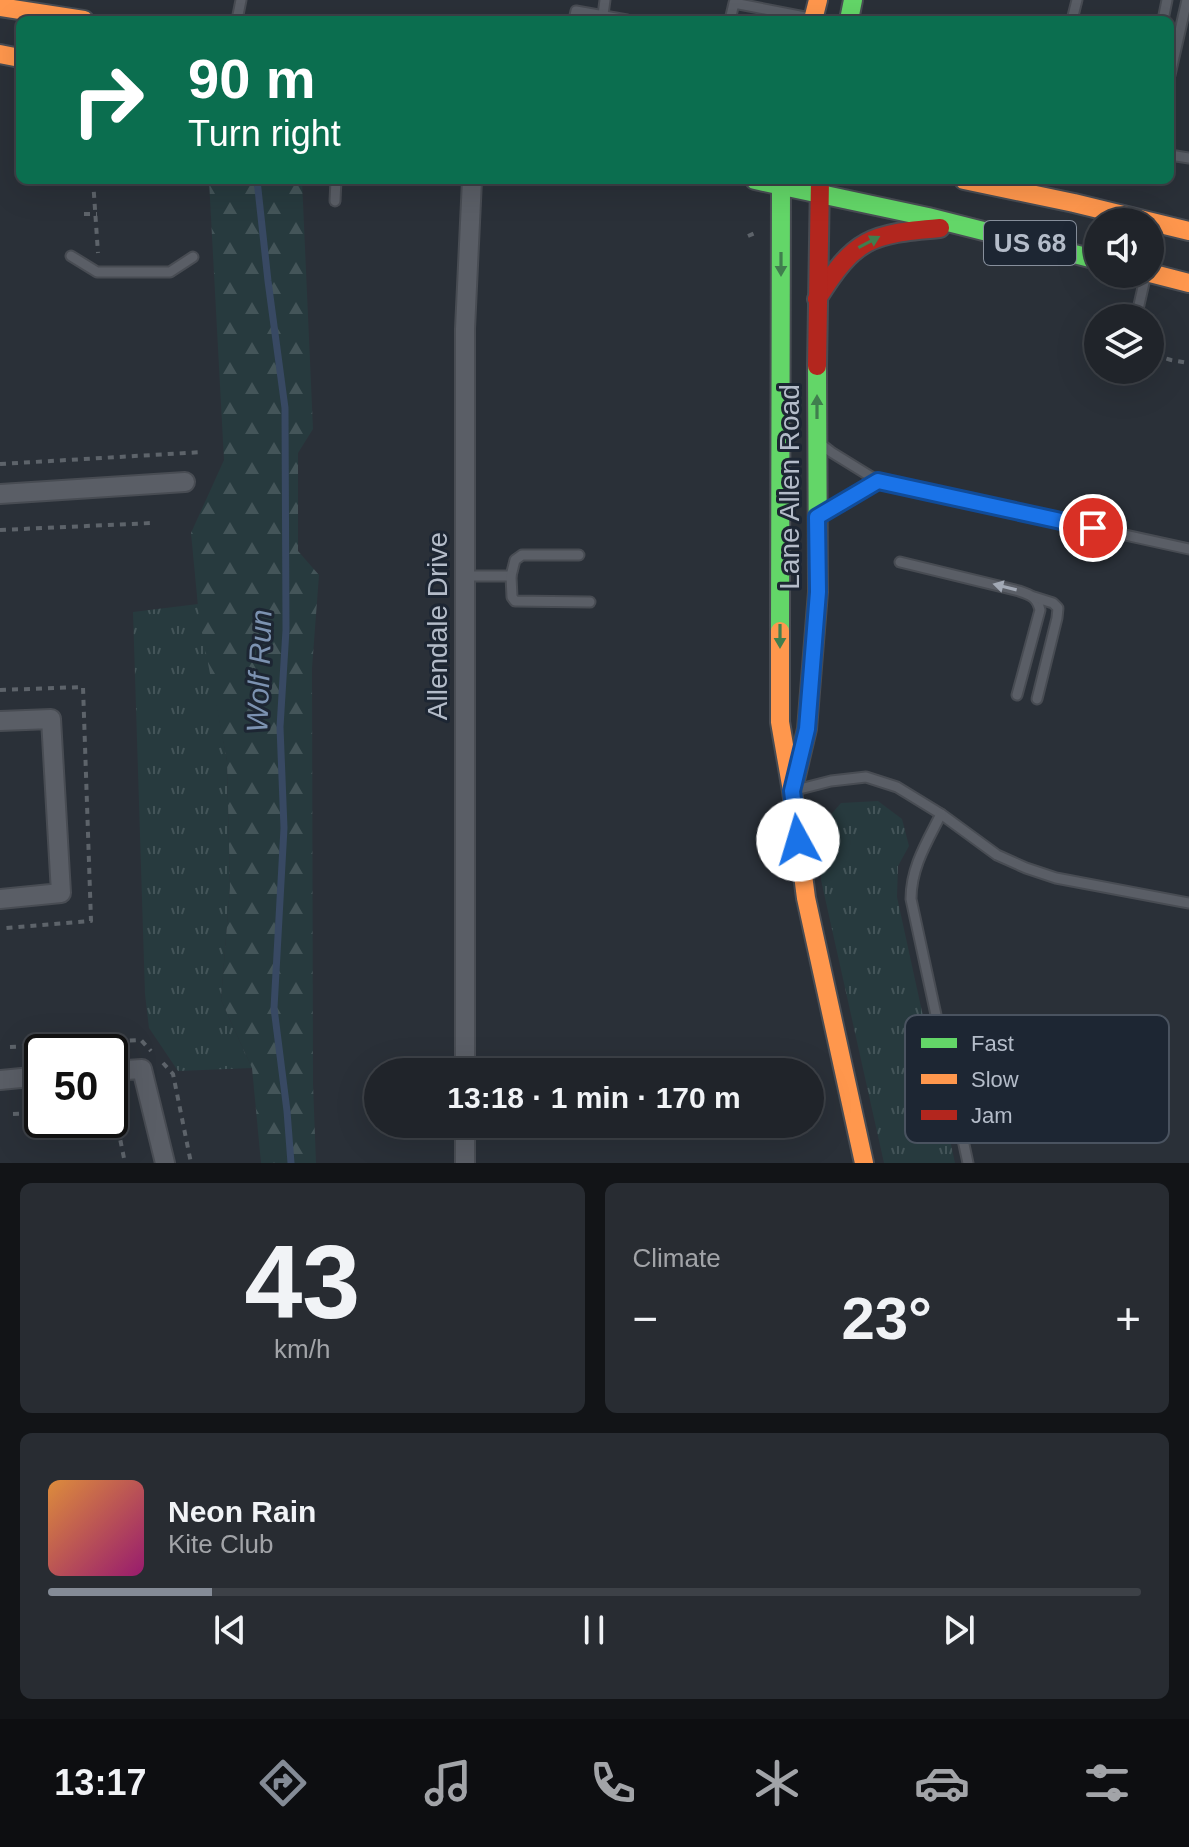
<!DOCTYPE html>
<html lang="en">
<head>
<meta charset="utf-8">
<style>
	:root { --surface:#20242a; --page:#282c32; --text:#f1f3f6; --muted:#a2a4a8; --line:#3d4147; --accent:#848b96 }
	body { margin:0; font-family:Arial,sans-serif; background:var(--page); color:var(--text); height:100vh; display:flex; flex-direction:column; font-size:30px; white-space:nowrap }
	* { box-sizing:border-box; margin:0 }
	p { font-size:26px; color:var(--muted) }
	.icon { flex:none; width:44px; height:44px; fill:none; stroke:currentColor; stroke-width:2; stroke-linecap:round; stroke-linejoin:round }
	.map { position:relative; height:1163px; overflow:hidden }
	.drawer { display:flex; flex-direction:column; gap:20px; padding:20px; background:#121417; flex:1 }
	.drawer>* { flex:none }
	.banner { position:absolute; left:16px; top:16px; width:1158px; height:168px; border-radius:12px; box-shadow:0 8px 32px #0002,0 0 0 2px var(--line); background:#0b6e4f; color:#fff; overflow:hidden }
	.fabs { position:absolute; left:1084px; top:208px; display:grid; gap:16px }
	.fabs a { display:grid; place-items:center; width:80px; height:80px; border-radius:50%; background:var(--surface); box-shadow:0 8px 32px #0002,0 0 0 2px var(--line); font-size:40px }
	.speed { position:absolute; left:24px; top:1034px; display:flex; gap:16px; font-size:40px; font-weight:700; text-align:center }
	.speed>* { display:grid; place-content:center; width:104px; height:104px; border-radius:50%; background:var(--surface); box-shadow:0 8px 32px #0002,0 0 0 2px var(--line); line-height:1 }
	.speed .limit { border:4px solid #111; border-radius:12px; background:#fff; color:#111 }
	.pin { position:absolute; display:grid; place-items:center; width:68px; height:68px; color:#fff; margin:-34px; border:4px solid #fff; border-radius:50%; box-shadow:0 2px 8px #0007 }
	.me { position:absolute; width:88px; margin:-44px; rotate:354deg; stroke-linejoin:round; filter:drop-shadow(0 0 6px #0008) }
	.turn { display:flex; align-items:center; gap:28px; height:168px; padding:0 40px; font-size:36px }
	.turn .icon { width:104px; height:104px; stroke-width:2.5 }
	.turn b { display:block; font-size:56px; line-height:68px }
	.big { font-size:60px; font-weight:700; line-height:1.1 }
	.drawer .tile { flex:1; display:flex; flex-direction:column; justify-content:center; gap:12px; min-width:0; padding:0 28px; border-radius:12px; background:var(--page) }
	.drawer .dial { align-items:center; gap:0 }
	.dial b { font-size:104px; line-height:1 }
	.song { display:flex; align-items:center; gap:24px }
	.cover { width:96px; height:96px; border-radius:12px; background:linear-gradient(135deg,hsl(30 70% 55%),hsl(320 70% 35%)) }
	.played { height:8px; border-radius:4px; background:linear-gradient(90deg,var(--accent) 15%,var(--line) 15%) }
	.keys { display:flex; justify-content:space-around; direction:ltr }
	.heat { display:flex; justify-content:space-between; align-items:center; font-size:44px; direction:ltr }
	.drawer .tiles { flex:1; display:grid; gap:20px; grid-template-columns:1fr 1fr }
	.tile:last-child { grid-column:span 2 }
	.trip { position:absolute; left:364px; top:1058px; width:460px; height:80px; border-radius:40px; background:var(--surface); box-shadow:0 8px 32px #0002,0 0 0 2px var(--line); font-weight:700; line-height:80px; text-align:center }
	.tabs { display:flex; height:128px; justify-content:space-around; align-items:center; background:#0d0e11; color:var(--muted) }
	.tabs .icon { width:56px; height:56px }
	.tabs .current { color:var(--accent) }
	.tabs b { font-size:36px; color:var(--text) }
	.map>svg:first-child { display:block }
	.grass { fill:url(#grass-tufts) }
	.forest { fill:url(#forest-firs) }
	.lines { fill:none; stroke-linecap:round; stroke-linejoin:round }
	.stream { stroke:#384963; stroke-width:7 }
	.lane-casing { stroke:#484c53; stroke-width:13 }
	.street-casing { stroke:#484c53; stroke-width:22 }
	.fast-casing { stroke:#484c53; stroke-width:22 }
	.slow-casing { stroke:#484c53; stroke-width:22 }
	.jam-casing { stroke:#484c53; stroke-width:22 }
	.path { stroke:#5d636a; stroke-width:4; stroke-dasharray:6 6; stroke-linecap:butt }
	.lane { stroke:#5a5e66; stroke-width:9 }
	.street { stroke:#5a5e66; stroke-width:18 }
	.fast { stroke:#63d668; stroke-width:18 }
	.slow { stroke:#ff974d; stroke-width:18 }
	.jam { stroke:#b3261e; stroke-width:18 }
	.oneway { fill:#407e4e }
	.oneway2 { fill:#a2a9b5 }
	.route-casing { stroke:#114b97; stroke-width:20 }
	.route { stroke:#1a73e8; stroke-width:14 }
	.labels { text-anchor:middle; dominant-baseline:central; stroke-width:6; stroke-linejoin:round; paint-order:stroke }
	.shield { fill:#1d2633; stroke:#878f9c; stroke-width:2 }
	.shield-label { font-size:26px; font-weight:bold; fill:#b4bcc9 }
	.street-label { font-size:28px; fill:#b4bcc9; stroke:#1d2633 }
	.water-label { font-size:30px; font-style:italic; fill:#7c92b1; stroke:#1d2633 }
	.key { fill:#1d2633; stroke:#4a5360; stroke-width:2 }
	.key-label { font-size:22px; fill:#b4bcc9 }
</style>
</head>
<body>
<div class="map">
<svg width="1189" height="1163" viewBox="0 0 1189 1163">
	<defs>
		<pattern id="grass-tufts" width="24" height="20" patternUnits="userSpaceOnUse" patternTransform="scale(2)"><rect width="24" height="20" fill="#273a3e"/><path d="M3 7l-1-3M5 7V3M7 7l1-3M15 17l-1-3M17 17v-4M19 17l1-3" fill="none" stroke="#445559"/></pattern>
		<pattern id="forest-firs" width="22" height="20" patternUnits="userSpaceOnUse" patternTransform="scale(2)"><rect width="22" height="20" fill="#273a3e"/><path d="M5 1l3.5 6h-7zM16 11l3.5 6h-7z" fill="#445559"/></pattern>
	</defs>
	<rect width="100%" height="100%" fill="#2a3038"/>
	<g class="grass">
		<polygon points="198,604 227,761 230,887 221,1000 252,1068 178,1071 149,1028 145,994 133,612"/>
		<polygon points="878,801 902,819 909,846 898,866 897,897 955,1163 884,1163 821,880 821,826 841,803"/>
	</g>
	<polygon class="forest" points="209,180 302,180 313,429 298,453 298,551 319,575 312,668 313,1084 316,1163 261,1163 252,1068 221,1000 230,887 227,761 199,617 191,533 224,460"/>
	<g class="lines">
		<polyline class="stream" points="257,180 268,281 285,408 286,630 280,727 284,828 274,1008 287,1111 291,1163"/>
		<defs>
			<g id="lane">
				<polyline points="603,15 605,0"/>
				<polyline points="237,20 241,0"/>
				<polyline points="574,20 576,11 627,20"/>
				<polyline points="730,20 734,3 810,18"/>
				<polyline points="1072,20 1077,0"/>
				<polyline points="1163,20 1167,0"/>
				<polyline points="1170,75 1187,0"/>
				<polyline points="1170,155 1189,158"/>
				<polyline points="335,201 336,180"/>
				<polyline points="71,256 97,272 170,272 193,257"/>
				<polyline points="1150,257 1158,225"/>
				<polyline points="1136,318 1146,274"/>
				<polyline points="822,445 831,452 878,481 1189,549"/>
				<polyline points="823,514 878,481"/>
				<path d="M900,562L1019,591C1031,595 1037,597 1040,610L1017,695"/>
				<polyline points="465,576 511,576 515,560 522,555 579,555"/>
				<polyline points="511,576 512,597 515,601 590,602"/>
				<polyline points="1034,597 1053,603 1058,608 1057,618 1037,699"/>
				<polyline points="796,790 831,781 866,777 897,787 941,814 997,855 1026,868 1056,878 1189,903"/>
				<path d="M941,814C927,842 911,867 911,899L968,1163"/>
			</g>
			<g id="street">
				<polyline points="0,494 185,482"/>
				<polyline points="0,721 51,719 61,893 0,899"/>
				<polyline points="110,1071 142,1069 165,1163"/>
				<polyline points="465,1072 465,329 472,180"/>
				<polyline points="0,1080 42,1076"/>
				<polyline points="465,1163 465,1124"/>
			</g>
			<g id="fast">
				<polyline points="849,20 853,0"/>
				<polyline points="755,180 928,217 1098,260"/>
				<polyline points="780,631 781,180"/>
				<polyline points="795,780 807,729 818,592 817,366"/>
			</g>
			<g id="slow">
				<polyline points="0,7 84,20"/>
				<polyline points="813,20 818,0"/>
				<polyline points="0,54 20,58"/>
				<polyline points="964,180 1074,203 1189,231"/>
				<polyline points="1150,273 1189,283"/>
				<polyline points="780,631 780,722 792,791 806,898 864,1163"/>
			</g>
			<g id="jam">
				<path d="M817,299C855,238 870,234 940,228"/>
				<polyline points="817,366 820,180"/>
			</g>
		</defs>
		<use href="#lane" class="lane-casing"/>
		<use href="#street" class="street-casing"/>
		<use href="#fast" class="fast-casing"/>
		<use href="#slow" class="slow-casing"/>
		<use href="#jam" class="jam-casing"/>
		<g class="path">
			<polyline points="93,180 98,253"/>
			<polyline points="84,214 97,214"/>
			<polyline points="748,236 755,233 756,230"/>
			<polyline points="1155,355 1171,360 1189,363"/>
			<polyline points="0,464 203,452"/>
			<polyline points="0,530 152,523"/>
			<polyline points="0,690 83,687 91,921 6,928"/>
			<polyline points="10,1047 141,1040 151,1051"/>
			<polyline points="163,1063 173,1074 191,1163"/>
			<polyline points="110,1110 114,1109 125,1163"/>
			<polyline points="13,1114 42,1113"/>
		</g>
		<use href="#lane" class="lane"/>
		<use href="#street" class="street"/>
		<use href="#fast" class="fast"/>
		<use href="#slow" class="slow"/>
		<use href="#jam" class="jam"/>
	</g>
	<defs><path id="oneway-solid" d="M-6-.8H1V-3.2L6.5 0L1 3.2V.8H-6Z" transform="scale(2)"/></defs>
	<g class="oneway">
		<use href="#oneway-solid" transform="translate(869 242) rotate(-28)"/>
		<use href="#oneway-solid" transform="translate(781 264) rotate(90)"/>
		<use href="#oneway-solid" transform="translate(817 407) rotate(-90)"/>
		<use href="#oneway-solid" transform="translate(780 636) rotate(90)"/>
	</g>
	<use class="oneway2" href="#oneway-solid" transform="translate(1005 587) rotate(-166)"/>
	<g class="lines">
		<defs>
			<polyline id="route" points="798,840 792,791 807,729 818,592 817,517 878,481 1093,528"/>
		</defs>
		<use href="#route" class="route-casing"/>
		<use href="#route" class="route"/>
	</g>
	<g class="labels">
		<rect class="shield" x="984" y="221" width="92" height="44" rx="6"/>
		<g class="shield-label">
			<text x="1030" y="243">US 68</text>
		</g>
		<g class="street-label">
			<text transform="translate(789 487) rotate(-90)">Lane Allen Road</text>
			<text transform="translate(437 626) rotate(-90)">Allendale Drive</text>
		</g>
		<g class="water-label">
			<text transform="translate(259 671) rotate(-88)">Wolf Run</text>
		</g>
	</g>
	<rect x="905" y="1015" width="264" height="128" rx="12" class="key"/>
	<rect x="921" y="1038" width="36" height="10" fill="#63d668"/>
	<rect x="921" y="1074" width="36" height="10" fill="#ff974d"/>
	<rect x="921" y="1110" width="36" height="10" fill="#b3261e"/>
	<g class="key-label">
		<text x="971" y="1051">Fast</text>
		<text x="971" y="1087">Slow</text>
		<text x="971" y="1123">Jam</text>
	</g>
</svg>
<div class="fabs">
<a><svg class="icon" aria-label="sound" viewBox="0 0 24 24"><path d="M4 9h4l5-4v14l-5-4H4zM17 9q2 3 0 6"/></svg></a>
<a><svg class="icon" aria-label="layers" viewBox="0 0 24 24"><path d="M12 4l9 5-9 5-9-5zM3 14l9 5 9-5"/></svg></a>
</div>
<div class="speed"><div class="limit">50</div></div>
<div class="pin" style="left:1093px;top:528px;background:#d93025"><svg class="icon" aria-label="arrive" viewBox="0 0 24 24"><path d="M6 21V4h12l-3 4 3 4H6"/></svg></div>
<svg class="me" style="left:798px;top:840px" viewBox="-20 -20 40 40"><circle r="19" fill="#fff"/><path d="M0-13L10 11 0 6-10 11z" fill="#1a73e8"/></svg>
<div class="trip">13:18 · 1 min · 170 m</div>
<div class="banner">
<div class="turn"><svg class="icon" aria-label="right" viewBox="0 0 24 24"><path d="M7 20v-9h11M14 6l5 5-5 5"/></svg><div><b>90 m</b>Turn right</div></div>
</div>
</div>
<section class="drawer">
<div class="tiles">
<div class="tile dial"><b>43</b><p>km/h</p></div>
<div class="tile"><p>Climate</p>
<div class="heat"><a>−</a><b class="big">23°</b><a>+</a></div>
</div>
<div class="tile">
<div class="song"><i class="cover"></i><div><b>Neon Rain</b><p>Kite Club</p></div></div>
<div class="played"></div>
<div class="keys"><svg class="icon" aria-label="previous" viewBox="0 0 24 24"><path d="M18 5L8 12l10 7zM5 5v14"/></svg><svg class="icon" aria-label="pause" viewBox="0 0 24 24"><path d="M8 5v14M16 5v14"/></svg><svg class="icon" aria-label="next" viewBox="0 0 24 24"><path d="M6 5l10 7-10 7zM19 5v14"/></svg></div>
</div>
</div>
</section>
<nav class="tabs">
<b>13:17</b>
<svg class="icon current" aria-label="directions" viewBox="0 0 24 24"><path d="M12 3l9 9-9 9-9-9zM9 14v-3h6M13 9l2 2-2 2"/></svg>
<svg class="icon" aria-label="music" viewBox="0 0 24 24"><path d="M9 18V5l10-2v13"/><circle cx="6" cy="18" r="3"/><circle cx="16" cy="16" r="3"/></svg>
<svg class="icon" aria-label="phone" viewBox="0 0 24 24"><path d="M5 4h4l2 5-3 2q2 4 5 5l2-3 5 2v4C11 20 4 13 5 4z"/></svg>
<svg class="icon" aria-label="climate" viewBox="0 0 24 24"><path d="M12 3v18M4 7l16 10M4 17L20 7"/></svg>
<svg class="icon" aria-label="car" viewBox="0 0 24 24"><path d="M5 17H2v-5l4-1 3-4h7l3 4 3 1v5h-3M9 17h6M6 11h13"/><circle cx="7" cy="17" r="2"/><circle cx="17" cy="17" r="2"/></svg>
<svg class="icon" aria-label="filters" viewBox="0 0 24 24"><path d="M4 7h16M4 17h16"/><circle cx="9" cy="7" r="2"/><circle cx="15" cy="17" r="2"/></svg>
</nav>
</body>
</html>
